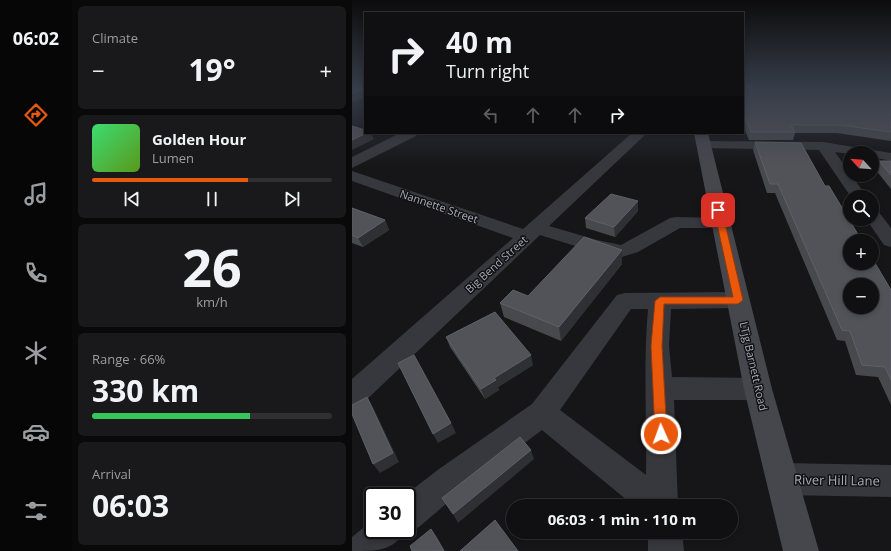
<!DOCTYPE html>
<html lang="en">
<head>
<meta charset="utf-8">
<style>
	:root { --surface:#101012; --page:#19191b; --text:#f1f3f6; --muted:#9c9d9f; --line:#303032; --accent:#ea580c }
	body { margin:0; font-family:"Open Sans",sans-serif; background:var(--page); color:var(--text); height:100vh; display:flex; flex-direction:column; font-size:15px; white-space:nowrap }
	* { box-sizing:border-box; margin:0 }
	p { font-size:13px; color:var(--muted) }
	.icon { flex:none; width:22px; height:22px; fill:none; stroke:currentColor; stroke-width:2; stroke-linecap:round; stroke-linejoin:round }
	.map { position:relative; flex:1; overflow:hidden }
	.drawer { display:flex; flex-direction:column; gap:6px; padding:6px; background:#09090a; width:280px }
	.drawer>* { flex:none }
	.hud { position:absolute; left:12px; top:12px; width:380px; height:122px; border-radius:0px; box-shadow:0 2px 6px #0003,0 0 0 1px var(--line); background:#101012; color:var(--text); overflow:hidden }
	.needle { width:26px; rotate:296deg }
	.controls { position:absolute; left:491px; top:146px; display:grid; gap:8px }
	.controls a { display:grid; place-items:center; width:36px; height:36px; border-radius:50%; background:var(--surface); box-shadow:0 2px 6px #0003,0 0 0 1px var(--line); font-size:20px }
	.speed { position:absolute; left:12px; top:487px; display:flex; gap:8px; font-size:20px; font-weight:700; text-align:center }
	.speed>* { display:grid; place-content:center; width:52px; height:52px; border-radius:50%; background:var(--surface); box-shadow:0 2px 6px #0003,0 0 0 1px var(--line); line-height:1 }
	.speed .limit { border:2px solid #111; border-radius:6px; background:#fff; color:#111 }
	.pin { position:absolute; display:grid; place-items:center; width:34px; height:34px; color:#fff; margin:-17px; border-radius:8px; box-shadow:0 2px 6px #0006 }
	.me { position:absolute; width:44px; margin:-22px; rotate:358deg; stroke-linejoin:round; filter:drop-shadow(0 0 3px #0008) }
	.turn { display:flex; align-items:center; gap:14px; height:84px; padding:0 16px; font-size:18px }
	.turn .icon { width:52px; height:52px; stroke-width:2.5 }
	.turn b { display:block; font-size:28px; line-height:34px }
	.lanes { display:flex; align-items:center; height:38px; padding:0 16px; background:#0003; justify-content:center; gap:20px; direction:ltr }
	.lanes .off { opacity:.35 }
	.big { font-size:30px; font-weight:700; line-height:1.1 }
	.drawer .widget { flex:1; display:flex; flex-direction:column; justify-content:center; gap:6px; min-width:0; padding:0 14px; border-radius:6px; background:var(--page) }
	.drawer .dial { align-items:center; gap:0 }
	.dial b { font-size:52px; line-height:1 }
	.song { display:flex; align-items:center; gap:12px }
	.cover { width:48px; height:48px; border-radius:6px; background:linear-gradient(135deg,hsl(140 70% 55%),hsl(90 70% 35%)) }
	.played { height:4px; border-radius:2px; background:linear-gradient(90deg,var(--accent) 65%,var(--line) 65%) }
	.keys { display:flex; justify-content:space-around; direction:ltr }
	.heat { display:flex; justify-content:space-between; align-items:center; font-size:22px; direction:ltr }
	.charge { height:6px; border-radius:3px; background:linear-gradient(90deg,#34c759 66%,var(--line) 0) }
	.trip { position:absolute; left:154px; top:499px; width:232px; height:40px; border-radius:20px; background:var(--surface); box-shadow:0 2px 6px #0003,0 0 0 1px var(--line); font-weight:700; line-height:40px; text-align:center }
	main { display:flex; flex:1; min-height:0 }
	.menu { display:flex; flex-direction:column; width:72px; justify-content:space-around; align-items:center; background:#060607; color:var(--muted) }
	.menu .icon { width:28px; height:28px }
	.menu .selected { color:var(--accent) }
	.menu b { font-size:18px; color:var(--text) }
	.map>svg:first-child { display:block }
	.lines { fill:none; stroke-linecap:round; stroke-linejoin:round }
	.street { fill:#37383d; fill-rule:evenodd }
	.secondary { fill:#45474d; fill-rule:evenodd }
	.wall { fill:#47494d }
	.shaded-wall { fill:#2f3033 }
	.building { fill:#525359; stroke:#5f6168; fill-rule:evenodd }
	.route { fill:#ea580c; stroke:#983908 }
	.labels { text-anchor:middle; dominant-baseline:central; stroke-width:3; stroke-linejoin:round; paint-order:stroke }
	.street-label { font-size:11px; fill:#a8adb8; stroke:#111113 }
	.near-street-label { font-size:13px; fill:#a8adb8; stroke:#111113 }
</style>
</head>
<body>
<main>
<nav class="menu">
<b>06:02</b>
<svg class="icon selected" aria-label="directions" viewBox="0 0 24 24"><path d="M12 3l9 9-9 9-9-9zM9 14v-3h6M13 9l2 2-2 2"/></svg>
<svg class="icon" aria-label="music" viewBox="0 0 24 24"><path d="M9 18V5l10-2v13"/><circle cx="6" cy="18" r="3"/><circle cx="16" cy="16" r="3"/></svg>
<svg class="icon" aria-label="phone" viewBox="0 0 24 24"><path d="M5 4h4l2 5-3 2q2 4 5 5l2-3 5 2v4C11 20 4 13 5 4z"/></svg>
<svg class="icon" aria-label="climate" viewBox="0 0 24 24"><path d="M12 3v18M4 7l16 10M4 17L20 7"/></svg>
<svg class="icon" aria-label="car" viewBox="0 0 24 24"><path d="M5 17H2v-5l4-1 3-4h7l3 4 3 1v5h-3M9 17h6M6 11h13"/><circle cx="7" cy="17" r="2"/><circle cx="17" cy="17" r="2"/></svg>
<svg class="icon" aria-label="filters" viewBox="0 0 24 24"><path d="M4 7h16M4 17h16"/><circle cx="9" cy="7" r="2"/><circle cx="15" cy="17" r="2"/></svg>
</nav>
<section class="drawer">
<div class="widget"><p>Climate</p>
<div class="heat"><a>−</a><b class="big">19°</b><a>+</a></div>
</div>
<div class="widget">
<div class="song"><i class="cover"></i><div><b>Golden Hour</b><p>Lumen</p></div></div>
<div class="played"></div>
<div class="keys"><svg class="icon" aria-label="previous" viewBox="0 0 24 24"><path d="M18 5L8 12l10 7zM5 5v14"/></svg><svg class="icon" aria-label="pause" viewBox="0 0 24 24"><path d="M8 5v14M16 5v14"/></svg><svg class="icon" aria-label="next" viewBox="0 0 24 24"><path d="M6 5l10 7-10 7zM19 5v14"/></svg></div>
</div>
<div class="widget dial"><b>26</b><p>km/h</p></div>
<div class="widget"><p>Range · 66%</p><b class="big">330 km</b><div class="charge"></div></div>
<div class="widget"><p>Arrival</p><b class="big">06:03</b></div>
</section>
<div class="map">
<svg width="539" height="551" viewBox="0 0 539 551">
	<rect width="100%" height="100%" fill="#161618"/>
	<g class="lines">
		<g class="street">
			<polygon points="48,133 66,133 64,136 0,168 0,157"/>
			<polygon points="280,133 295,133 197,226 245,240 269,245 318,218 324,217 369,218 375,219 378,223 375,227 369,228 328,228 286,252 270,257 236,250 188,235 10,404 0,408 0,379 161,238 0,181 0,171 171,229"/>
			<polygon points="353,141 471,142 539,153 539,161 520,157 520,153 498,153 498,154 483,152 515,197 499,197 467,150 348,148 346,145 348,142"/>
			<polygon points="520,210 526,211 539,228 539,247 532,245 514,219 520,219"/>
			<path d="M386,292L394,294L397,300L394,306L386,308L319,309L317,346L320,377L406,378L415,381L419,389L415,397L406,400H322L326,506H282L190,430L109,491L67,527L55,532L53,531C41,551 26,551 0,551V537L21,520V530H55V496H52L87,469L180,404L265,295L273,293ZM279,309H296C291,364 295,419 294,475L208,410Z"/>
			<polygon points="430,463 539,465 539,497 430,495 419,490 414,479 419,468"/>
			<polygon points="296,532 330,532 332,551 296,551"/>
		</g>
		<polygon class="secondary" points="342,133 356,133 420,389 467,551 431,551 392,389"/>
	</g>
	<g class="wall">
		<polygon points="0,88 13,88 13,97 12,97"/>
		<polygon points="391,88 539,88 539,141 485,133 443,133 441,140 397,140 391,125"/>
		<polygon points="403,142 473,186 539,290 539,405 526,377 504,375 493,341 485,340 423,193 415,193 401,150"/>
		<polygon points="527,161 539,161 539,189 523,169"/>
		<polygon points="286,201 286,211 263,237 234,228 233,218"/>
		<polygon points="0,208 33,220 37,230 11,247 0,243"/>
		<polygon points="270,250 270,264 209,341 152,317 148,303 176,296"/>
		<polygon points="94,337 181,365 146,387 147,390 133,399 98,347"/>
	</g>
	<g class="shaded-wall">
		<polygon points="10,90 12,97 0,102 0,94"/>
		<polygon points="15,133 19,133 22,139 0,150 0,140"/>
		<polygon points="286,201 286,211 263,237 262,227"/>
		<polygon points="33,220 37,230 11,247 6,238"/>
		<polygon points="270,250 270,264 209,341 207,327"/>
		<polygon points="179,355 181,365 146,387 147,390 133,399 129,389 142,378"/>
		<polygon points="15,397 21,407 47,462 28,473 21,464"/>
		<polygon points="99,423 104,433 86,443 81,434"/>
		<polygon points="179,450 182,459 106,523 101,514"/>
		<polygon points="79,529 85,537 93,551 92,551"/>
	</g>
	<g class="building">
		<polygon points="0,88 13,88 13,91 10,90 0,94"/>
		<polygon points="391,88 539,88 539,132 488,125 439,125 443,132 399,132 391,113"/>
		<polygon points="0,126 13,130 13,133 15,133 0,140"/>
		<path d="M403,142L449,143L473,186H477L510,241H498V263H520V258L539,290V380L533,367L510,365L498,331L490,330L426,184H418ZM498,285H520V307H498Z"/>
		<polygon points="527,161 539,161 539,175"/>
		<polygon points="259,194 286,201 262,227 233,218"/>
		<polygon points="0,208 33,220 6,238 0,235"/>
		<polygon points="232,237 270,250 207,327 148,303 161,290 176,296"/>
		<polygon points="143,312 179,355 142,378 144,380 129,389 94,337"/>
		<polygon points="62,355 99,423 81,434 46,363"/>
		<polygon points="15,397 41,453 21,464 0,414 0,405"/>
		<polygon points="168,437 179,450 101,514 90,498"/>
		<polygon points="143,520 166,551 108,551"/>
		<polygon points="79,529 92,551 60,551 58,546"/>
	</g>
	<linearGradient id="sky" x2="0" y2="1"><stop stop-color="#0c0c0d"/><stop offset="0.53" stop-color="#363c48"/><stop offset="1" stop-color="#363c48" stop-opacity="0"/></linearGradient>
	<rect width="539" height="165" fill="url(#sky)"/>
	<polygon class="route" points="363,208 369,208 370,210 391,300 386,304 312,304 310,346 315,434 313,438 309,440 305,438 303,434 299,346 303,301 308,297 381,297 362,210"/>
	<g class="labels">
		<g class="street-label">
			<text transform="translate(87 206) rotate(19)">Nannette Street</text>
			<text transform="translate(144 264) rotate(-42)">Big Bend Street</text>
			<text transform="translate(402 366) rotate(77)">LTjg Barnett Road</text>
		</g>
		<g class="near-street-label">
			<text transform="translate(485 480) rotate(1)">River Hill Lane</text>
		</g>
	</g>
</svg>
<div class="controls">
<a><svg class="needle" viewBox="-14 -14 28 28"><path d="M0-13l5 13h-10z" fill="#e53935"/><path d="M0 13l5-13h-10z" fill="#9c9d9f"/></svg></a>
<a><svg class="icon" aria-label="search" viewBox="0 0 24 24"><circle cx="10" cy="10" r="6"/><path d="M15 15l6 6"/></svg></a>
<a>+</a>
<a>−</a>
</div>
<div class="speed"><div class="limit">30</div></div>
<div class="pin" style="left:366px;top:210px;background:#d93025"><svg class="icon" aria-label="arrive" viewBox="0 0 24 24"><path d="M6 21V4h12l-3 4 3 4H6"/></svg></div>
<svg class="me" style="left:309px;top:434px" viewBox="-20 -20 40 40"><circle r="17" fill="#ea580c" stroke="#fff" stroke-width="3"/><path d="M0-11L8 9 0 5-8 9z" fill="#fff"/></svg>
<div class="trip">06:03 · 1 min · 110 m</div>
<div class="hud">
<div class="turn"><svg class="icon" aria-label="right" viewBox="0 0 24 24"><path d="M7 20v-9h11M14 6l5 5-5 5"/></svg><div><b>40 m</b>Turn right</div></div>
<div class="lanes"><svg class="icon off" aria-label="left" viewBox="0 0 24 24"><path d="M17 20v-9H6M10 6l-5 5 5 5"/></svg><svg class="icon off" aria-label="ahead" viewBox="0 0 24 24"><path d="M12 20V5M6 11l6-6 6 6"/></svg><svg class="icon off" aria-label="ahead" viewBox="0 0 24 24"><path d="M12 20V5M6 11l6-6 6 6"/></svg><svg class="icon" aria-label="right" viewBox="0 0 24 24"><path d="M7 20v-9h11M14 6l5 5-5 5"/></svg></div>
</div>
</div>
</main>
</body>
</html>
